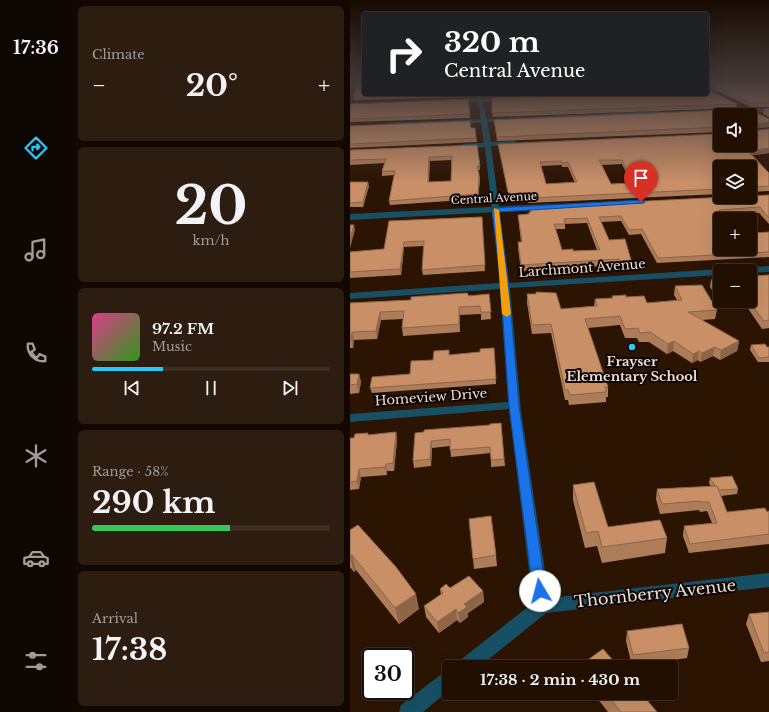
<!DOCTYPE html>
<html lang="en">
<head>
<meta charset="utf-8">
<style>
	:root { --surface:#210f02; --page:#2d1d11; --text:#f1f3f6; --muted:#a29c99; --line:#3e2f24; --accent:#25c9fe }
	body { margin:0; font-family:"Libre Baskerville",serif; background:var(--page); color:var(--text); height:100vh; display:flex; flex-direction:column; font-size:15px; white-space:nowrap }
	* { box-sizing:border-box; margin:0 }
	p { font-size:13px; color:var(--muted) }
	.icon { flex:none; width:22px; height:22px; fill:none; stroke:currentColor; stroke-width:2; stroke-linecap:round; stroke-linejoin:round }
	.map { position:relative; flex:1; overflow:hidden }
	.details { display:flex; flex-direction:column; gap:6px; padding:6px; background:#120801; width:278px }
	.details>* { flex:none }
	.hud { position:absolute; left:12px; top:12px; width:347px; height:84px; border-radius:4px; box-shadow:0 4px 16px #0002,0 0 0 1px var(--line); background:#202124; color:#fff; overflow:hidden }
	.fabs { position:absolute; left:363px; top:108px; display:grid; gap:8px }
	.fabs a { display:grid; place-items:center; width:44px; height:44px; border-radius:4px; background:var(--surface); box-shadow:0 4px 16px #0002,0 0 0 1px var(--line); font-size:20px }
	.speed { position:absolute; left:12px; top:648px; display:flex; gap:8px; font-size:20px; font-weight:700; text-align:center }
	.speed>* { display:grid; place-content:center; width:52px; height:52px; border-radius:50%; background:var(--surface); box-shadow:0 4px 16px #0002,0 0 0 1px var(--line); line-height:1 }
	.speed .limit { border:2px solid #111; border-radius:6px; background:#fff; color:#111 }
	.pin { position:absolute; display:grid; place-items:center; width:34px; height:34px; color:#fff; margin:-41px -17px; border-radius:50% 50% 50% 0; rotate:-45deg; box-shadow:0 0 4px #0007 }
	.pin .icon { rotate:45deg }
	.me { position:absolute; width:44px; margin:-22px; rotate:352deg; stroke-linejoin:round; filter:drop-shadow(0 0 3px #0008) }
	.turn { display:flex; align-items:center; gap:14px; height:84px; padding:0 16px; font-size:18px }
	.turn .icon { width:52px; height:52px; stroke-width:2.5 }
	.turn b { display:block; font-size:28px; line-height:34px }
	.big { font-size:30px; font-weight:700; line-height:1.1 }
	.details .card { flex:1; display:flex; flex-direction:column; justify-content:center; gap:6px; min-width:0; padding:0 14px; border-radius:6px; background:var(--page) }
	.details .dial { align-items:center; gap:0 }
	.dial b { font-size:52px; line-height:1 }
	.song { display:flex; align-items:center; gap:12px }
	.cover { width:48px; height:48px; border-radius:6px; background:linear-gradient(135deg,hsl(330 70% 55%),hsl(110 70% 35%)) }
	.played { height:4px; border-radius:2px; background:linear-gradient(90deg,var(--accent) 30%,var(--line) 30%) }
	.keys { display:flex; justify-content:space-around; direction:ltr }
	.heat { display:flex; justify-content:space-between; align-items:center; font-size:22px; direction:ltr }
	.charge { height:6px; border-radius:3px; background:linear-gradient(90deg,#34c759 58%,var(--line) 0) }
	.trip { position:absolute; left:92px; top:660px; width:236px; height:40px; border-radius:4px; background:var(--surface); box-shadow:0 4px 16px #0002,0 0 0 1px var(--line); font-weight:700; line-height:40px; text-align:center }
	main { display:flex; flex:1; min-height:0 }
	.tab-bar { display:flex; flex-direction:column; width:72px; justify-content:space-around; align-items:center; background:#0d0601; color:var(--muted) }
	.tab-bar .icon { width:28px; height:28px }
	.tab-bar .current { color:var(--accent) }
	.tab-bar b { font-size:18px; color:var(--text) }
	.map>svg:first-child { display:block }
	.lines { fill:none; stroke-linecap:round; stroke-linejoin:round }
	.minor { fill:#175065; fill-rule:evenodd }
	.tertiary { fill:#175065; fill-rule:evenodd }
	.wall { fill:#ad7c59; fill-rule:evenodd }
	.shaded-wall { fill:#8d6549 }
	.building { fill:#c99068; stroke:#8d6549; fill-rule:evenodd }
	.route { fill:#1a73e8; stroke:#114b97 }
	.slow { fill:#f59e0b }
	.poi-dot { fill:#25c9fe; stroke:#0d0401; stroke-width:1.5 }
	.labels { text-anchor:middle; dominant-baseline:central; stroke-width:4; stroke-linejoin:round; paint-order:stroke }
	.far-street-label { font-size:11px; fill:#eeddd2; stroke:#0d0401 }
	.street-label { font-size:13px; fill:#eeddd2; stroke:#0d0401 }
	.poi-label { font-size:13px; font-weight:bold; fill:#eeddd2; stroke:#0d0401 }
	.near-street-label { font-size:16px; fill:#eeddd2; stroke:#0d0401 }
</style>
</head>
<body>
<main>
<nav class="tab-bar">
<b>17:36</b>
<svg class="icon current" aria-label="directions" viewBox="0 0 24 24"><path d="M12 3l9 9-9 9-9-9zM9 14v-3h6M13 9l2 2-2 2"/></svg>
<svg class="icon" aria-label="music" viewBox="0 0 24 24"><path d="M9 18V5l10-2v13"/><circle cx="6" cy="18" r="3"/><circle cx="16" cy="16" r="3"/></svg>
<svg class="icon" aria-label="phone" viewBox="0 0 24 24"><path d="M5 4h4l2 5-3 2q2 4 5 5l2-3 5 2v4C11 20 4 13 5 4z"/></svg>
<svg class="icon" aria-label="climate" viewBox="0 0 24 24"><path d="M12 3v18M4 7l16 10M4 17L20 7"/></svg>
<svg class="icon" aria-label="car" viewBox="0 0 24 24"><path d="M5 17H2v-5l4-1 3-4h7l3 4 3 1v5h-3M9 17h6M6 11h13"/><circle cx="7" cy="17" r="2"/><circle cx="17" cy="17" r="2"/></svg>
<svg class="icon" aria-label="filters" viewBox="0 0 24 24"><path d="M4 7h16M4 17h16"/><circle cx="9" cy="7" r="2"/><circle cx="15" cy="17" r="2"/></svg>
</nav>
<section class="details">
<div class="card"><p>Climate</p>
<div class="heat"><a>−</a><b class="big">20°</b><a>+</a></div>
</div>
<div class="card dial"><b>20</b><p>km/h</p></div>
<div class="card">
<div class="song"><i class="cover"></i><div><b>97.2 FM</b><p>Music</p></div></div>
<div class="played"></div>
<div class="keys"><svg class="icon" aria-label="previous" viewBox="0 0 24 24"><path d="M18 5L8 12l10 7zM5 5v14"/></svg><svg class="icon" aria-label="pause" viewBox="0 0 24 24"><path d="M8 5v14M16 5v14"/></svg><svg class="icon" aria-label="next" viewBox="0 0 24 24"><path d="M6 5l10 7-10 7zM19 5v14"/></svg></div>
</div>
<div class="card"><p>Range · 58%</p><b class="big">290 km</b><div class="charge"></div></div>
<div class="card"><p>Arrival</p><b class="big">17:38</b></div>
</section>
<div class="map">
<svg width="419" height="712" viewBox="0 0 419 712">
	<rect width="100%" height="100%" fill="#2c1403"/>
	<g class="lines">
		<g class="minor">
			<polygon points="0,83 3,83 0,87"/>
			<polygon points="384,83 401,83 357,90 357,86"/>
			<polygon points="126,94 132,94 132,98 157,97 160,99 157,101 133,102 136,119 309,111 312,113 309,115 137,122 141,142 164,141 167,143 164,145 141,146 159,283 370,269 374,271 370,271 370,275 160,288 171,411 199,598 419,573 419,587 196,613 129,667 106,667 109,661 183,603 159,409 0,422 0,414 158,402 150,289 0,299 0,293 150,283 135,147 113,148 110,146 113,144 134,143 131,123 37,127 34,125 37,123 131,119 128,102 104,103 101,101 104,99 127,98"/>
			<polygon points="419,108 419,112 386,113 383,111 386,109"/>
			<polygon points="419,266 419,272 400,273 400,271 383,271 388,268"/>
			<polygon points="99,670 99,690 73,712 49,712 51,705 93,673"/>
		</g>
		<polygon class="tertiary" points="199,204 204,207 202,209 0,220 0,214"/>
	</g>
	<g class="wall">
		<polygon points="5,83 14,83 14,94 120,94 121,97 118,95 118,97 4,100 3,97 7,86 6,86"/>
		<polygon points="419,83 419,107 401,107 365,90 365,86"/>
		<polygon points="141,94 233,94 141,96"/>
		<polygon points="118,99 120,118 0,122 0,112"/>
		<polygon points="387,104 386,108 143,117 142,113"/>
		<polygon points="399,109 419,119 419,127 400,129 400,115 370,115 370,132 147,141 144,120"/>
		<polygon points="414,109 419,109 419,117 413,114"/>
		<polygon points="0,126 125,128 127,142 0,148"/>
		<path d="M419,129V153L402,155L419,173V191L400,192V167H370V194L178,203L176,198L161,199L159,197L149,148L148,144L370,134ZM272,164L281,183L261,184L252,165ZM212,165V167H218L225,183L196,184L191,166Z"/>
		<path d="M127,145L130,170H128L130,179L128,199L40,205L39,201L44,175L32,176V171L35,163L0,165V150ZM101,160V181L79,182L80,161Z"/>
		<polygon points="0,182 19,186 13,207 0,207"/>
		<path d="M419,195V224L409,213L373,215L370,249L403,233L419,232V257L307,263L291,234L279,235L271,221L251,222L259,240L281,260V266H269V265L171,271L168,248V242H171L168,215L179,214L180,212V207ZM237,223L247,250L223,251L212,250L206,229H215V224Z"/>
		<polygon points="132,217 135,271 73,275 72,270 74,246 54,247 51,275 0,278 0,252 34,249 39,221"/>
		<polygon points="419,275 419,328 412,329 393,301 400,301"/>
		<polygon points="370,279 370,299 368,299 360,287 361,280"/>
		<polygon points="325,286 367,310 365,319 352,320 389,341 387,351 370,360 363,356 350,362 348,360 342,363 323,351 317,354 299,342 289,342 287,338 275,338 270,325 238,328 258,387 258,397 256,397 256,402 219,405 218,400 215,400 201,333 182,334 177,303 177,294 186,294 186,292 211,309 244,306 245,299 262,298 262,296 276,297 297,303 327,300 324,295"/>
		<polygon points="139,294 141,319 131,320 131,314 110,315 110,332 53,336 52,328 53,319 31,320 27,339 4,340 3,348 0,348 0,303 61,300"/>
		<polygon points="401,345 419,347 419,362 408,362 400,350"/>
		<polygon points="144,348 146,384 22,393 20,388 60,374 83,360 99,350 99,355 130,352"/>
		<polygon points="0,374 9,374 11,382 9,393 0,394"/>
		<polygon points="151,423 155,466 141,467 141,453 101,457 100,446 82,448 81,466 64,468 63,461 74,432 140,425"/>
		<polygon points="46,432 47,440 44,471 37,471 37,475 11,477 9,489 0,490 0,438 4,438 18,433 18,435"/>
		<polygon points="360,478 388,489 387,494 371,496 377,512 419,511 419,544 339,553 333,536 334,526 362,523 357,511 350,512 349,510 310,514 306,499 307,489 361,487 359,483"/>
		<polygon points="223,485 258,527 317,538 315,553 252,563 247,546 235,548 223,500"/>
		<polygon points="119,519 146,555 147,566 124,569"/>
		<polygon points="0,530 69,609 49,624 6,570 4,572 0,567"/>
		<polygon points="100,588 133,591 134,602 118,613 118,617 110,623 107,620 89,633 76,617 74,606 91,595 90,589"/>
		<polygon points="419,612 419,661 411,662 396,624 399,614"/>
		<polygon points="277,631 339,648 337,658 282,666 276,641"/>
		<polygon points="243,693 291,693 307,712 258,712"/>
	</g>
	<g class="shaded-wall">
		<polygon points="357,83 369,83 357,85"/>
		<polygon points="419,122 419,127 400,129 400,125"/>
		<polygon points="419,148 419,153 397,156 398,151"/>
		<polygon points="79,157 80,161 78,186 78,182"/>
		<polygon points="129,174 130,179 128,199 128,194"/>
		<polygon points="18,182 19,186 13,207 13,202"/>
		<polygon points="4,225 5,230 0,248 0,239"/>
		<polygon points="54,242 54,247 51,275 50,269"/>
		<polygon points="109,307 110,315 110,332 109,324"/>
		<polygon points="30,312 31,320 27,339 26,331"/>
		<polygon points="2,332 4,340 3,348 1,340"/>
		<polygon points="324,341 323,351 317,354 318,344"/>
		<polygon points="389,341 387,351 370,360 371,350"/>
		<polygon points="365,347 363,356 350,362 352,353"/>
		<polygon points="349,351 348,360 342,363 343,354"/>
		<polygon points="9,374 11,382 9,393 7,384"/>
		<polygon points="46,432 47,440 44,471 43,463"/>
		<polygon points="81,441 82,448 81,466 80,459"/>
		<polygon points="36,464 37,471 37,475 35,467"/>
		<polygon points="9,469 11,477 9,489 7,481"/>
		<polygon points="2,555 6,570 4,572 0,558 0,556"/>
		<polygon points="133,591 134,602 118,613 118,617 110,623 108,613 114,604"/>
		<polygon points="66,594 69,609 49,624 45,608"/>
		<polygon points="106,609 107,620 89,633 87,622"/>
	</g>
	<g class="building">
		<polygon points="8,83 14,83 14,94 84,94 3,97"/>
		<polygon points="385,83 419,83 419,103 402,104 365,86"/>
		<polygon points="357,90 387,104 142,113 142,98 281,94 357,94"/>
		<polygon points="118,99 120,114 0,119 0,112 1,104"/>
		<polygon points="399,109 419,119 419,122 400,125 400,115 370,115 370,127 147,137 144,120"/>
		<polygon points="414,109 419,109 419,113"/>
		<polygon points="120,121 121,128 125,128 126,138 0,144 0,126"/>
		<path d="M419,129V148L398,151L419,173V186L401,187L400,189V167H370V189L178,198L176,193L161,194L158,192L148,144L370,134V145H400V130L401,131ZM249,160H272L284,183L261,184ZM212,161V163L218,162L227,182L196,184L190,162Z"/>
		<path d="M127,145L130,166H127L129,174L128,194L39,201L45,171H32L36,159L0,160V150ZM102,156L101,181L78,182L79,157Z"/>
		<polygon points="0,182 18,182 13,202 0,203"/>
		<path d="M400,195L401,196L419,195V218L410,207L369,210L376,219H370V249H400V231H401L403,233L419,232V252L308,258L292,229L279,230L271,216L249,217L259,240L275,239L281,260L270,261L269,259L171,265L168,242H172L168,215L179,214V212H181L180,207L376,197H400ZM237,218L250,250L223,251V249L212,250L204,224H215L214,219Z"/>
		<polygon points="132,217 135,265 72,270 74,241 54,242 50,269 0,272 0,252 34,249 39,221"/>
		<polygon points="0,225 4,225 0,239"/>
		<polygon points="419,275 419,320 414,321 399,301 400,301 400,276"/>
		<polygon points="370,279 370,292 369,292 361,280"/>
		<polygon points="352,285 367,310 338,312 389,341 371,350 365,347 352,353 349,351 343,354 324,341 318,344 300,332 290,333 288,328 275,329 270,316 235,319 258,387 255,387 256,392 220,395 218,390 215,390 201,324 182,325 177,294 186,294 186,292 206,293 211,309 247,306 245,299 263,298 262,296 276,295 276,297 294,296 297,303 332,300 325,286"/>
		<polygon points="117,293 119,296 139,294 141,312 131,312 130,306 109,307 109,324 52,328 54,311 30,312 26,331 2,332 1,340 0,340 0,303 61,300 61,297"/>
		<polygon points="415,344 417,347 419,347 419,357 409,358 401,345"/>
		<polygon points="144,348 146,379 20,388 22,377 60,374 61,361 83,360 84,351 99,350 99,355 130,352 130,349"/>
		<polygon points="0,374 9,374 7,384 0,385"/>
		<polygon points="151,423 154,459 141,460 140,447 100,450 100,439 81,441 80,459 63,461 65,433 74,432 74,430 140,425 140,424"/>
		<polygon points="46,432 43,463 36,464 35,467 9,469 7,481 0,482 0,438 4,438 5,434 18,433 18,435"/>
		<polygon points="382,476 388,489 369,490 367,486 365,486 360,478"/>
		<polygon points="244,482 258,527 310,520 317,538 252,547 248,531 236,533 223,485"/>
		<polygon points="367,486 377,512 415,508 417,512 419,511 419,534 340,544 334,526 367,523 359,502 352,502 351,501 312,504 307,489"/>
		<polygon points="141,516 146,555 123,559 119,519"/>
		<polygon points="8,525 46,567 66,594 45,608 2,555 0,556 0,530"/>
		<polygon points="119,576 133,591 114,604 117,607 108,613 106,609 87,622 74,606 93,593 90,589 96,584 100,588"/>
		<polygon points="419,612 419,652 414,653 399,614"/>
		<polygon points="332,624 339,648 283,655 277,631"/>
		<polygon points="253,649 269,667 235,667 232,664"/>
		<polygon points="256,693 291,693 307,712 271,712"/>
	</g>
	<linearGradient id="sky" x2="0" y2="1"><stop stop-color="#180b02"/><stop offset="0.45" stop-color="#453a39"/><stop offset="1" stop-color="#453a39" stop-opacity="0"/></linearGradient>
	<rect width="419" height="183" fill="url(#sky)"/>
	<polygon class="route" points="291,200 294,201 294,203 149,212 158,278 169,406 196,591 194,595 190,597 185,595 183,591 159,406 150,278 142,210 145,208"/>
	<polygon class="slow" points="144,208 149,210 161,314 157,317 152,314"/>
	<circle class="poi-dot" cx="282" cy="347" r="4"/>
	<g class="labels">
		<g class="far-street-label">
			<text transform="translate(144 198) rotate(-3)">Central Avenue</text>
		</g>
		<g class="street-label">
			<text transform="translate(232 268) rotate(-4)">Larchmont Avenue</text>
			<text transform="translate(81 397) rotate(-4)">Homeview Drive</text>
		</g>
		<g class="poi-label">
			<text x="282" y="361">Frayser<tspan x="282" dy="15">Elementary School</tspan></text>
		</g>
		<g class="near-street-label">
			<text transform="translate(305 593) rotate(-6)">Thornberry Avenue</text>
		</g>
	</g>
</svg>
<div class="fabs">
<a><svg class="icon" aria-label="sound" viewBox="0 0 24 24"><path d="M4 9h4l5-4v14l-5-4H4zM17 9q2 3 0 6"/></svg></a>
<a><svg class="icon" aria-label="layers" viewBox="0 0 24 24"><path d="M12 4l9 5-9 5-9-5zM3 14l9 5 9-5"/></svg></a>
<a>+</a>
<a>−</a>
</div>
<div class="speed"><div class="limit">30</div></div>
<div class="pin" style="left:291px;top:202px;background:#d93025"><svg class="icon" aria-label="arrive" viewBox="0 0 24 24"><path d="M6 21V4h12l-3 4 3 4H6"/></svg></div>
<svg class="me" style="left:190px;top:591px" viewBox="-20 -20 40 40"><circle r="19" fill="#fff"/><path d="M0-13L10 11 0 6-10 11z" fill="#1a73e8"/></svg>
<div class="trip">17:38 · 2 min · 430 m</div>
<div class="hud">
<div class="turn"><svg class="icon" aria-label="right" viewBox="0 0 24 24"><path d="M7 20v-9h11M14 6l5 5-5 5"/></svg><div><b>320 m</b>Central Avenue</div></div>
</div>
</div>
</main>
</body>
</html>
